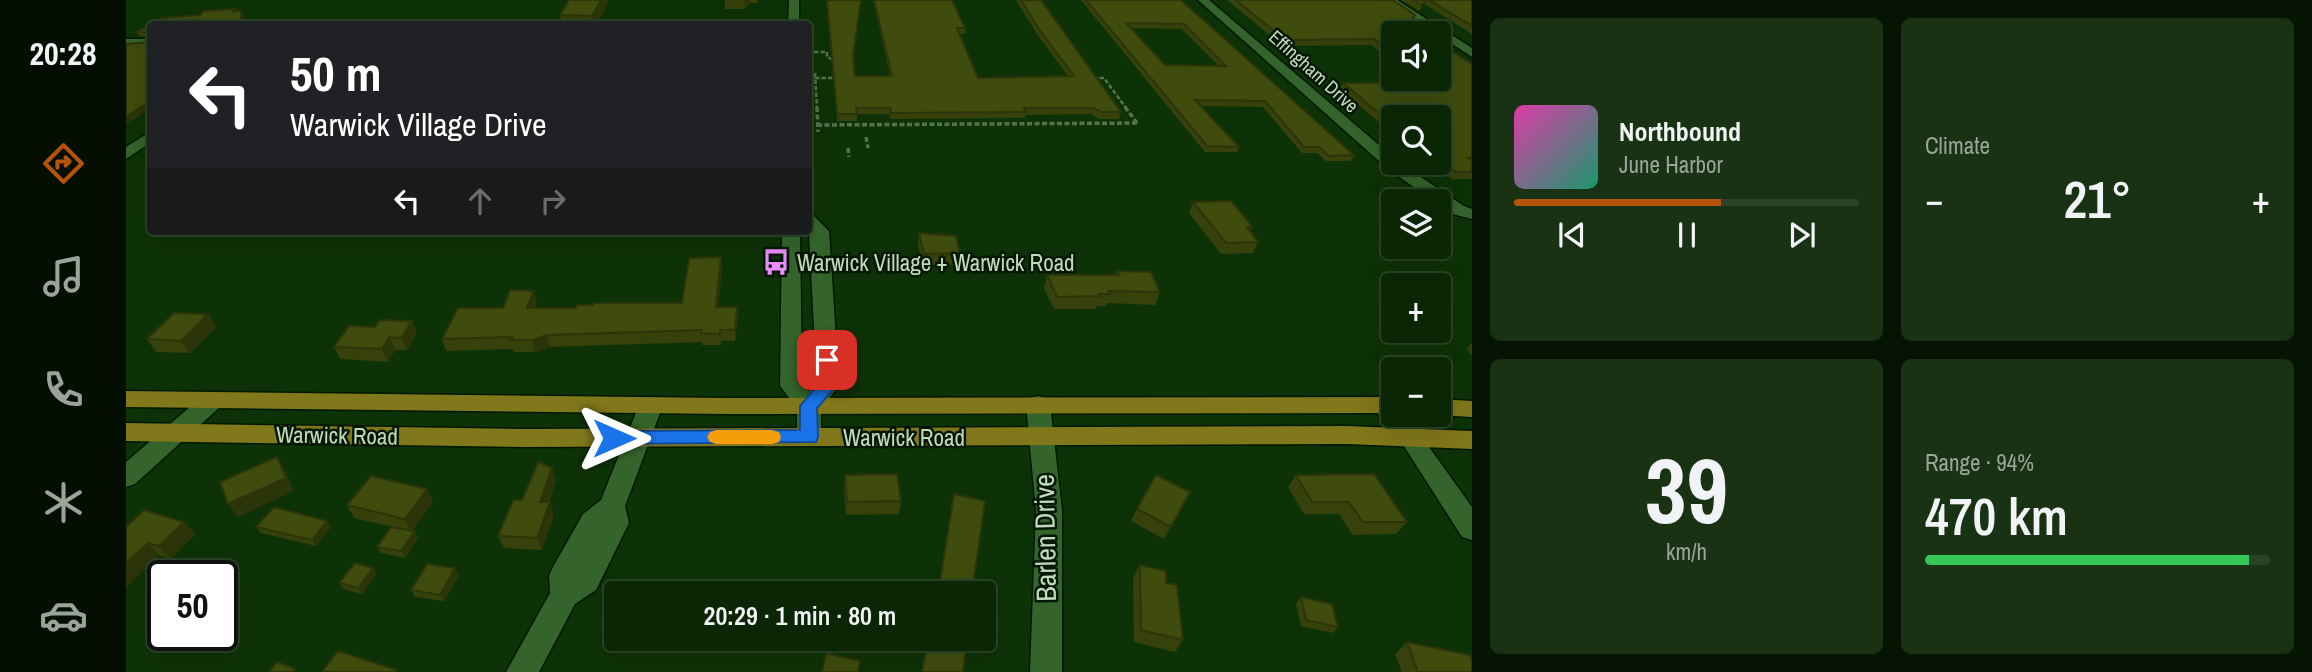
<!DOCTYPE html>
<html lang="en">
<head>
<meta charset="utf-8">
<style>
	:root { --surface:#0a2605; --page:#183213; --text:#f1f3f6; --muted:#99a59a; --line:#2a4327; --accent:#b45309 }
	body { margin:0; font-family:"Archivo Narrow",sans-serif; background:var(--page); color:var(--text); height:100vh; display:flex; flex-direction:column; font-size:26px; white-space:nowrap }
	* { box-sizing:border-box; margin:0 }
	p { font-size:23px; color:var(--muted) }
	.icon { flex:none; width:38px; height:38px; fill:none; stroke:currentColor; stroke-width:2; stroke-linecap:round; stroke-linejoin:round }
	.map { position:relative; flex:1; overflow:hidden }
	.drawer { display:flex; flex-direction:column; gap:18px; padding:18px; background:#061503; width:840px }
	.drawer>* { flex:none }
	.top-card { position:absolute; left:21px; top:21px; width:665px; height:214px; border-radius:7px; box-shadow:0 7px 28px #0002,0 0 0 2px var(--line); background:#202124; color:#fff; overflow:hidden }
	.controls { position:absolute; left:1255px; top:21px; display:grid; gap:14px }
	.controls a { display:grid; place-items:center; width:70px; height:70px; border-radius:7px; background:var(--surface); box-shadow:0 7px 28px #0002,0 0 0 2px var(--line); font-size:35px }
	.speed { position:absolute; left:21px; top:560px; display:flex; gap:14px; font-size:35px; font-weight:700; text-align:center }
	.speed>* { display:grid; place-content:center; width:91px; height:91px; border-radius:50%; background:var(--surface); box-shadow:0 7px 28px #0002,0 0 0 2px var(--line); line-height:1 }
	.speed .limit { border:4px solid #111; border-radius:10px; background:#fff; color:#111 }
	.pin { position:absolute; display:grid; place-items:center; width:60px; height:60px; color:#fff; margin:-30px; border-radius:14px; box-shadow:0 4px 10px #0006 }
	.me { position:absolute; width:77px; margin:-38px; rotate:90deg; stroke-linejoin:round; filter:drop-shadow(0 0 5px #0008) }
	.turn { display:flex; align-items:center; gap:24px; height:147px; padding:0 28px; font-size:32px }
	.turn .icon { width:91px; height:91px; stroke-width:2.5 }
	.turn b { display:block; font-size:49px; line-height:60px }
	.lanes { display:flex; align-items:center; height:66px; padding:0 28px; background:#0003; justify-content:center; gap:35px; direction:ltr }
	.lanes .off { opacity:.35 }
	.big { font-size:52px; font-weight:600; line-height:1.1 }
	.drawer .card { flex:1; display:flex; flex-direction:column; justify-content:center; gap:10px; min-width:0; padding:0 24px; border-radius:10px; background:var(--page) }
	.drawer .dial { align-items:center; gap:0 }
	.dial b { font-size:91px; line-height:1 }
	.song { display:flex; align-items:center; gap:21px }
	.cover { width:84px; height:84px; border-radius:10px; background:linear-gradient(135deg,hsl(320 70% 55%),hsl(160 70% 35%)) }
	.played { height:7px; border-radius:4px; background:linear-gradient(90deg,var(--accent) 60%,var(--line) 60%) }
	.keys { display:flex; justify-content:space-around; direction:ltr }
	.heat { display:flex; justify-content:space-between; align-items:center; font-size:38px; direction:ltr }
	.charge { height:10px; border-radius:5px; background:linear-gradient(90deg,#34c759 94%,var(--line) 0) }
	.drawer .tiles { flex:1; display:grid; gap:18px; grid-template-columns:repeat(2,1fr) }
	.trip { position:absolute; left:478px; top:581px; width:392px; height:70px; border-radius:7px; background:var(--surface); box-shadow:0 7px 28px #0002,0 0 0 2px var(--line); font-weight:600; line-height:70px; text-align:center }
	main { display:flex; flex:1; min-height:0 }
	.dock { display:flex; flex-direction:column; width:126px; justify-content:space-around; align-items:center; background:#040f02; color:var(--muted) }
	.dock .icon { width:49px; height:49px }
	.dock .selected { color:var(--accent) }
	.dock b { font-size:32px; color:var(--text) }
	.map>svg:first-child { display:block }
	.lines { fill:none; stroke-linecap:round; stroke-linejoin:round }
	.minor-casing { stroke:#011800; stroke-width:3 }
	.major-casing { stroke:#011800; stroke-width:3 }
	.path-far1 { stroke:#53734d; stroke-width:2.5; stroke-dasharray:4.5 2; stroke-linecap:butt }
	.path { stroke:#53734d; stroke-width:3.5; stroke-dasharray:5 2.5; stroke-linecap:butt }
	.minor { fill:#34642b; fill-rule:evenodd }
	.major { fill:#81771b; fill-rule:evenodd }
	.wall { fill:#36410b; fill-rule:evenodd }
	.shaded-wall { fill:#2c3509 }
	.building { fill:#3f4c0d; stroke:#2c3509; stroke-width:2; fill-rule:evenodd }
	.route { fill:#1a73e8; stroke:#114b97; stroke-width:2 }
	.slow { fill:#f59e0b }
	.labels { text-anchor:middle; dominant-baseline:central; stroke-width:5; stroke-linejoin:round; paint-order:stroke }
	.far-street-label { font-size:19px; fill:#c0dabb; stroke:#041702 }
	.poi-label { font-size:23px; fill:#c0dabb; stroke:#041702; text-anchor:start }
	.street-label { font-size:23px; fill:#c0dabb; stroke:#041702 }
	.near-street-label { font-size:28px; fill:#c0dabb; stroke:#041702 }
</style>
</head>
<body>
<main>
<nav class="dock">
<b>20:28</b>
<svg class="icon selected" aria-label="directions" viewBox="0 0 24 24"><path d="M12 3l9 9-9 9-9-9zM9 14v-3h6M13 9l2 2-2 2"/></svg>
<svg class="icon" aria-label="music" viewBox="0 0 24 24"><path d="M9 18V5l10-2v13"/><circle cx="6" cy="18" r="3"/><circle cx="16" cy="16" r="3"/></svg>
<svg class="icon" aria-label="phone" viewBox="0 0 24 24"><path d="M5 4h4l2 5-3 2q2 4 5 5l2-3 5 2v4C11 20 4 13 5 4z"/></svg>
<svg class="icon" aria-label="climate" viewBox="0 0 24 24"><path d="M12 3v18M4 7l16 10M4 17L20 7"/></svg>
<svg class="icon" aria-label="car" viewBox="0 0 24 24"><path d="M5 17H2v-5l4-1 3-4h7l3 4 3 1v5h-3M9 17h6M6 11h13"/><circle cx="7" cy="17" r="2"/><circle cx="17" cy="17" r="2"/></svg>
</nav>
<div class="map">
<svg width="1346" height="672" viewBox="0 0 1346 672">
	<rect width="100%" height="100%" fill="#0e3207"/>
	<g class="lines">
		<defs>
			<g id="minor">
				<polygon points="663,0 673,0 673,24 662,24"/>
				<polygon points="1072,0 1083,0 1267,157 1267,163 1274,163 1338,206 1346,209 1346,219 1326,214 1312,204 1312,201 1308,201 1263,170"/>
				<polygon points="1259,0 1271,0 1346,48 1346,57"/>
				<polygon points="0,39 24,39 24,45 0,47"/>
				<polygon points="24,132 24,143 0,159 0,147"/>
				<polygon points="682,215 688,216 703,231 713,386 695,408 695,437 692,443 683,446 674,443 671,437 671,408 654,386 656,231 674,231 676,384 683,391 691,384"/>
				<polygon points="87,392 95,394 98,400 95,406 9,484 0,487 0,462 79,394"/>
				<polygon points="912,396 920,398 924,404 936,510 936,672 904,672 910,510 900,404 904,398"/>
				<polygon points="1257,396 1267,400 1267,415 1280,415 1346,507 1346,540 1336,537 1276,443 1249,410 1245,404 1249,398"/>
				<polygon points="525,397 533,399 537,405 499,506 503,523 470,590 449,604 413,672 380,672 424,593 423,576 427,567 457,514 475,500 513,405 517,399"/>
			</g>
			<g id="major">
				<polygon points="0,391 600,398 1267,397 1267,413 600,414 0,407"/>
				<polygon points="1312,399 1346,401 1346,417 1310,415 1312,415"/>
				<polygon points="0,423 396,429 1221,426 1346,431 1346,449 1221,444 396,447 0,441"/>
			</g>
		</defs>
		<use href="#minor" class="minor-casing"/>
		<use href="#major" class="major-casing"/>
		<g class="path-far1">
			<polyline points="688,52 701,52 701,57 710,61"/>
			<polyline points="689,73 691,108"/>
			<polyline points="689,78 713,78"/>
			<polyline points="967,78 978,78 1000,108"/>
		</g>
		<g class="path">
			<polyline points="691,107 692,132"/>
			<polyline points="999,107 1011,123"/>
			<polyline points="691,125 1012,123"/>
			<polyline points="740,137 742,148"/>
			<polyline points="722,148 723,157"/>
		</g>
		<use href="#minor" class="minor"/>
		<use href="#major" class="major"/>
	</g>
	<g class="wall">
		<polygon points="599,0 632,0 631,3 624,3 619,9 599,9"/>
		<polygon points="700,0 735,0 727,57 729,76 764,76 747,0 826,0 839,28 839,34 834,34 852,78 942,76 911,34 890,0 915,0 995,112 993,119 973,119 965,114 900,115 899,118 765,119 763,114 731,114 731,121 711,121"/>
		<path d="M955,0H1055L1228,155L1225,161H1200L1191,153H1176L1137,107L1075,106L1113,147L1111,152H1079ZM1004,28L1056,29L1093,66L1039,65Z"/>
		<polygon points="1101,0 1267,0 1267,62 1245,45 1157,46"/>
		<polygon points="1275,0 1346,0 1346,34 1298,4 1293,11"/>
		<polygon points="482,3 471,24 436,24 434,15"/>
		<polygon points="110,9 111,12 115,11 117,16 117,24 24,24 24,108 0,124 0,44 23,42 23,37 13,36 11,32 35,18 74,15 77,11"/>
		<polygon points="1312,39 1320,44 1319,47 1346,64 1346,179 1326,179 1303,163 1312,163 1312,117 1267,117 1267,134 1214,89 1217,83 1293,82 1289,79 1312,79"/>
		<polygon points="1067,202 1126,226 1124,231 1132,242 1127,253 1095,254 1063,213"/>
		<polygon points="793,233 834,253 832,265 797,265 792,245"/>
		<polygon points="596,268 592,307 611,307 612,318 609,341 595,341 595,345 576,345 576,342 424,347 409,352 388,352 387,349 320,351 316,339 377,308 411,303 409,308 450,308 467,305 556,303"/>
		<polygon points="991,271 1034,292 1029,305 981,303 980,306 970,306 970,309 928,309 918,288 921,275 990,275"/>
		<polygon points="82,314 90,327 64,353 30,352 21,339"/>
		<polygon points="286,321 291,333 281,350 269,350 262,362 214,359 208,347"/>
		<polygon points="1346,342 1346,356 1341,349"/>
		<polygon points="719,475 775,501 773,514 720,515 718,488"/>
		<polygon points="1170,475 1281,522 1270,534 1227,535 1213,514 1178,514 1162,487"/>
		<polygon points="430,480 423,502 428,515 416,550 378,548 372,536 396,500"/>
		<polygon points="301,489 307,502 286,531 292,538 279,558 255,553 251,547 272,528 228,518 221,505"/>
		<polygon points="1064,492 1038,539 1005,521 1011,509"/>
		<polygon points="826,507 847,586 845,593 811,593"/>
		<polygon points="58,522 69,534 45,559 33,555 0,588 0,527"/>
		<polygon points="130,527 205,527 190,546 135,533"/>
		<polygon points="1014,565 1040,583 1057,640 1049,652 1008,642 1007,578"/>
		<polygon points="251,574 236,594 218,589 213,583"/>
		<polygon points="333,575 318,601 289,597 285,590"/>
		<polygon points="1175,597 1212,627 1207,633 1175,626 1170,604"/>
		<polygon points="584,639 609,639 608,648 585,646"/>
		<polygon points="1281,642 1346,672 1276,672 1269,654"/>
	</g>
	<g class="shaded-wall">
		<polygon points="475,0 482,0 482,3 471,24 468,24 466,16"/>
		<polygon points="618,0 624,0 624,3 619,9"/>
		<polygon points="115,11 117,16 117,24 115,24"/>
		<polygon points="24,101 24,108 0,124 0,117"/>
		<polygon points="595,257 596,268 591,318 590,307"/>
		<polygon points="408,291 411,303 405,319 401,308"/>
		<polygon points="611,307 612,318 609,341 609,330"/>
		<polygon points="82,314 90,327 64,353 55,341"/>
		<polygon points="286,321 291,333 281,350 275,338"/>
		<polygon points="421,335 424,347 409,352 406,340"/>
		<polygon points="263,337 269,350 262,362 256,349"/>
		<polygon points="151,457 159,470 168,491 112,517 102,504"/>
		<polygon points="426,468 430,480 418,514 414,502"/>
		<polygon points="301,489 307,502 285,531 279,519"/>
		<polygon points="424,502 428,515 416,550 411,538"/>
		<polygon points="201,521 205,527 190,546 186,540"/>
		<polygon points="58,522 69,534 45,559 33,546"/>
		<polygon points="289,531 292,538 279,558 275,551"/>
		<polygon points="22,543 33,555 0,588 0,563"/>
		<polygon points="247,568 251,574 236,594 232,588"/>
		<polygon points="329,568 333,575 318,601 314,595"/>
	</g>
	<g class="building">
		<polygon points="443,0 475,0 466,16 434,15"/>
		<polygon points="701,0 735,0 727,55 729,76 766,76 748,0 826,0 839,28 831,28 852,78 948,76 912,28 895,0 915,0 995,112 975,112 967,108 898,108 900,112 765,113 764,108 730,108 731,114 711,114"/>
		<path d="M960,0H1055L1228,155L1203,156L1193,147H1178L1139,101L1069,100L1113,147L1081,146ZM1000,23L1058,24L1100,66L1039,65Z"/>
		<polygon points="1110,0 1267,0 1289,15 1286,21 1304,33 1267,33 1267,54 1248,39 1159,40"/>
		<polygon points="1287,0 1300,0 1296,5"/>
		<polygon points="1303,0 1346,0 1346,26"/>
		<polygon points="110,9 107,12 115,11 115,24 24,24 24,101 0,117 0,44 23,42 23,32 11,32 35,18 74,15 77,11"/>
		<polygon points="1312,39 1320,44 1315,44 1346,64 1346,158 1342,158 1346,161 1346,172 1330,172 1312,159 1312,117 1267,117 1267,125 1217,83 1305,82 1301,79 1312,79"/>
		<polygon points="1105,201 1126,226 1121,227 1132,242 1100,243 1067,202"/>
		<polygon points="793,233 830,236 834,253 798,254"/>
		<polygon points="595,257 590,307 611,307 609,330 594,330 594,334 575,333 576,330 421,335 406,340 384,340 386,337 316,339 332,308 377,308 384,290 408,291 401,308 450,308 451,305 467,305 468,303 556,303 563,258"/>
		<polygon points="991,271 1025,272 1034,292 982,291 984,294 973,294 974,296 931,297 921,275 993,275"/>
		<polygon points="48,313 82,314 55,341 21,339"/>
		<polygon points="254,320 286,321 275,338 263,337 256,349 208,347 223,326 249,327"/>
		<polygon points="151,457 160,478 102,504 94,482"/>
		<polygon points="412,462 426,468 414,502 424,502 411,538 372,536 387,500 396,500"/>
		<polygon points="771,474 775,501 721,502 719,475"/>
		<polygon points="1248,474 1281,522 1237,522 1223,502 1186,502 1170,475"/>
		<polygon points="1030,475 1064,492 1045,527 1011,509"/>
		<polygon points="245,476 301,489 279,519 221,505"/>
		<polygon points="828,494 859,501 847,586 833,583 831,593 812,593"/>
		<polygon points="148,507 201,521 186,540 130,527"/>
		<polygon points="18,510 58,522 33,546 22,543 0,563 0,527"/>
		<polygon points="265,527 289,531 275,551 251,547"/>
		<polygon points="229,563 247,568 232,588 213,583"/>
		<polygon points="301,564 329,568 314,595 285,590"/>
		<polygon points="1014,565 1040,571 1040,583 1051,585 1057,640 1015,630"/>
		<polygon points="576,583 640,588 639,593 574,593"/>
		<polygon points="1175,597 1206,604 1212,627 1180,620"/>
		<polygon points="802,639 834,639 841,640 837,672 796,672"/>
		<polygon points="1281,642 1344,655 1346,660 1346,672 1292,672"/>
		<polygon points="212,651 271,670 269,672 196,672"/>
		<polygon points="700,653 734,661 732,672 696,672"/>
		<polygon points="151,662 169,669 166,672 143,672"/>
	</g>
	<polygon class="route" points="701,354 709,360 710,386 691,408 692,437 690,442 488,444 481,442 478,438 481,433 488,431 674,430 674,406 693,384 692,360"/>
	<polygon class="slow" points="590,430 646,430 653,432 655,437 653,442 646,444 590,444 584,442 581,437 584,432"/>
	<defs>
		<symbol id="bus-bare" viewBox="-9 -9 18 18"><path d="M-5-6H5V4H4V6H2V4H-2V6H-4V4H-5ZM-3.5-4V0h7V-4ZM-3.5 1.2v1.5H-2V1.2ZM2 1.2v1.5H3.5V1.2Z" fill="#ea8dfd" stroke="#041702" stroke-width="2.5" paint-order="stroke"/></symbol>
	</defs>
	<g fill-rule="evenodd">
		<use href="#bus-bare" x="631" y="243" width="38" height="38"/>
	</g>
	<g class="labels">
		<g class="far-street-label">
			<text transform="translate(1188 71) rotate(42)">Effingham Drive</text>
		</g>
		<g class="poi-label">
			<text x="671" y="262">Warwick Village + Warwick Road</text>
		</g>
		<g class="street-label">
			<text transform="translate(211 435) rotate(1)">Warwick Road</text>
			<text x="778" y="437">Warwick Road</text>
		</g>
		<g class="near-street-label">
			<text transform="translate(919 538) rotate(-91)">Barlen Drive</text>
		</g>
	</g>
</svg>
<div class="controls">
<a><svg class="icon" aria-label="sound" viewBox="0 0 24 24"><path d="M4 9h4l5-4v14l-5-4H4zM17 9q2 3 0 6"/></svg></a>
<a><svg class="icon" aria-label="search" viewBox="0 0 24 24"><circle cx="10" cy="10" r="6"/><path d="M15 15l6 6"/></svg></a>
<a><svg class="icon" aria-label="layers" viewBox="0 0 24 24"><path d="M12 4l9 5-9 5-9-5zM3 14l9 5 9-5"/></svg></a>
<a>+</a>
<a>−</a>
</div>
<div class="speed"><div class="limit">50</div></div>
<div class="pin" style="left:701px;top:360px;background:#d93025"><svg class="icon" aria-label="arrive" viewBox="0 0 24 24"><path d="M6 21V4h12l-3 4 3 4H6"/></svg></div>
<svg class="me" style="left:488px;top:438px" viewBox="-20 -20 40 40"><path d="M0-17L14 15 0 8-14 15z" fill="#1a73e8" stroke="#fff" stroke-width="4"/></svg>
<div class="trip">20:29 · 1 min · 80 m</div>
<div class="top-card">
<div class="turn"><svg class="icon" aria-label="left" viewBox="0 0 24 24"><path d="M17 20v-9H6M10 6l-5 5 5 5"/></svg><div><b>50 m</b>Warwick Village Drive</div></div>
<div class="lanes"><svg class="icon" aria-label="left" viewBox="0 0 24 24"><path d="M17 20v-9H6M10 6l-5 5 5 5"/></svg><svg class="icon off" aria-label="ahead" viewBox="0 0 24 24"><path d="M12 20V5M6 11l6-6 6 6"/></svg><svg class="icon off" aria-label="right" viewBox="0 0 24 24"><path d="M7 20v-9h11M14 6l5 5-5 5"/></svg></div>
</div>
</div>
<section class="drawer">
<div class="tiles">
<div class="card">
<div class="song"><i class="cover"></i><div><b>Northbound</b><p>June Harbor</p></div></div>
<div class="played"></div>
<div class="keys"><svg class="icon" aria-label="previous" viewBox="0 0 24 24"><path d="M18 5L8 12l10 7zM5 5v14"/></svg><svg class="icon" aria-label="pause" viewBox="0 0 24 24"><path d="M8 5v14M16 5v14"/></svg><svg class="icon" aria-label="next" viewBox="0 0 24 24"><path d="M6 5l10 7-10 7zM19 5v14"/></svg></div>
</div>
<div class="card"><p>Climate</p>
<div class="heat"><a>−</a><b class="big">21°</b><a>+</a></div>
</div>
<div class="card dial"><b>39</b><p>km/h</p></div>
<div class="card"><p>Range · 94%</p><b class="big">470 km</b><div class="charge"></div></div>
</div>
</section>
</main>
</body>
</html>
